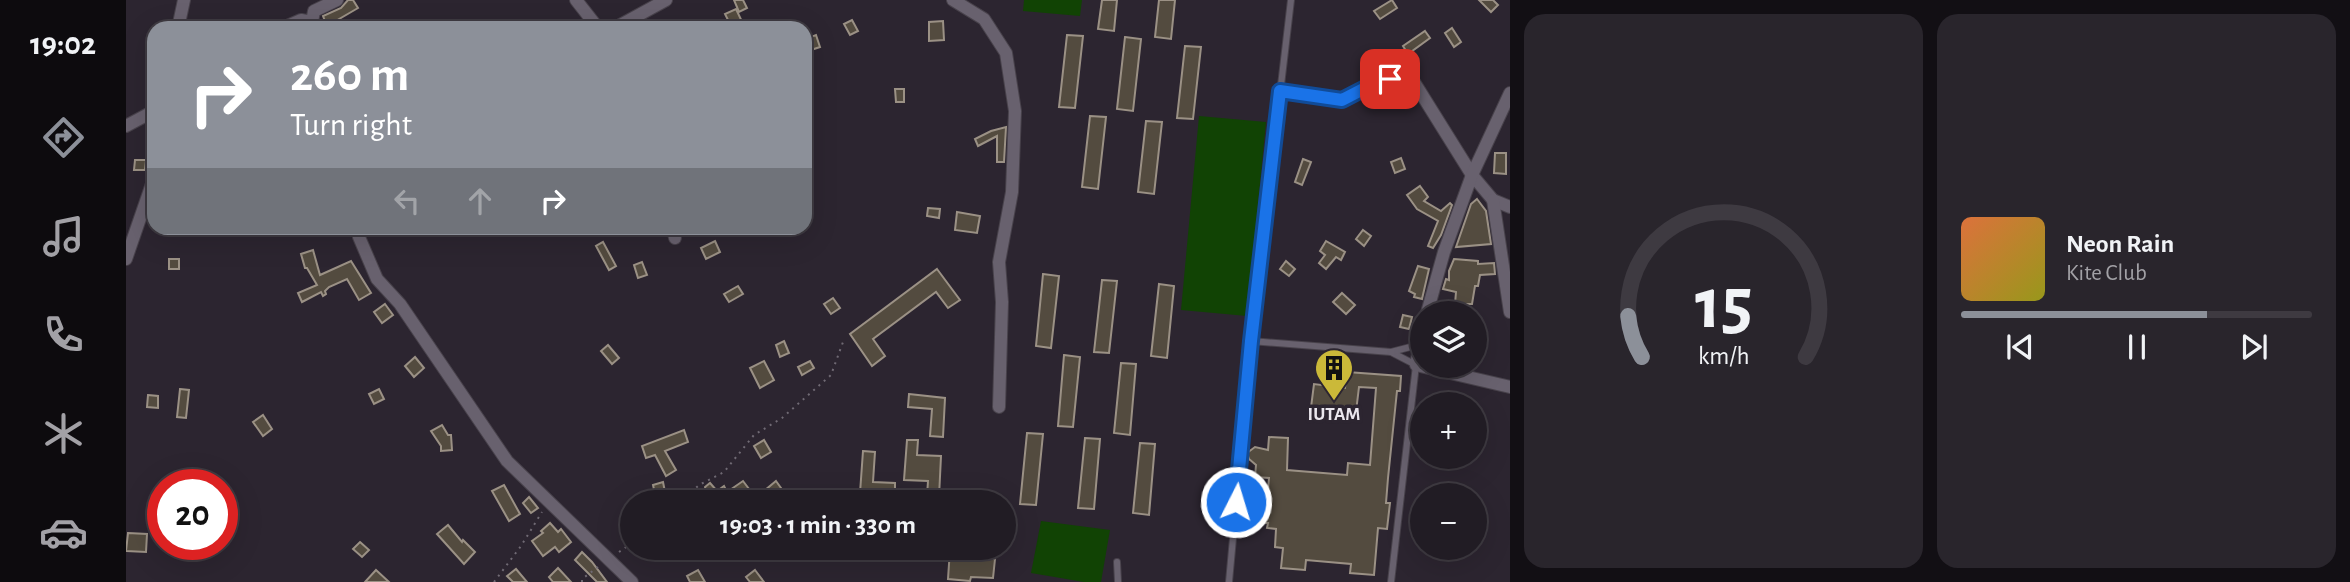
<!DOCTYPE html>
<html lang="en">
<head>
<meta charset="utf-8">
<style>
	:root { --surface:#211c24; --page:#29252c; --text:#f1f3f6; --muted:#a2a1a6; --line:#3e3a41; --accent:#8c9099 }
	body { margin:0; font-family:"Alegreya Sans",sans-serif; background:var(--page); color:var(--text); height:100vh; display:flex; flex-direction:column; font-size:26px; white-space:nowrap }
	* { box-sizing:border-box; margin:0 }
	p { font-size:23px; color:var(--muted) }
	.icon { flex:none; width:38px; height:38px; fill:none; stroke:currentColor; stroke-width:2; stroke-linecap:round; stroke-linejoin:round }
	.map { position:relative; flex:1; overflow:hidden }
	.panel { display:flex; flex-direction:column; gap:14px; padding:14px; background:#120f14; width:840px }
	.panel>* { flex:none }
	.top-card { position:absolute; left:21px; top:21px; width:665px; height:214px; border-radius:21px; box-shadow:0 7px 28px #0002,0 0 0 2px var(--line); background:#8c9099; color:#fff; overflow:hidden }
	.controls { position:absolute; left:1284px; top:301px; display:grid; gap:14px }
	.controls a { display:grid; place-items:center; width:77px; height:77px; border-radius:50%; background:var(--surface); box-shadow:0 7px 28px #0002,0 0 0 2px var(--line); font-size:35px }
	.speed { position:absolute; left:21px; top:469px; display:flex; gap:14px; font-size:35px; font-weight:700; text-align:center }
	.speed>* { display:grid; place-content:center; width:91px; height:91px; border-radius:50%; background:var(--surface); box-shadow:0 7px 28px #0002,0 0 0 2px var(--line); line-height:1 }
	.speed .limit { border:10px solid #d22; background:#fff; color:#111 }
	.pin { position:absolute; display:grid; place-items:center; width:60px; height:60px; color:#fff; margin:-30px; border-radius:14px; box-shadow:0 4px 10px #0006 }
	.me { position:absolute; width:77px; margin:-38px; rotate:5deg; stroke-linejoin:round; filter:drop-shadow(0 0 5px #0008) }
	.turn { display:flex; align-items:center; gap:24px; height:147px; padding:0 28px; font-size:32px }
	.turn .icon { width:91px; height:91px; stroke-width:2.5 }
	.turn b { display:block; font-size:49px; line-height:60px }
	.lanes { display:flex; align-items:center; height:66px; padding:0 28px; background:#0003; justify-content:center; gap:35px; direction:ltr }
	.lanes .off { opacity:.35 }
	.panel .card { flex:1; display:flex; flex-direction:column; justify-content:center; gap:10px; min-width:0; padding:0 24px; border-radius:21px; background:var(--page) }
	.panel .dial { align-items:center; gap:0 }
	.dial svg { height:182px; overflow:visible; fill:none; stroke:var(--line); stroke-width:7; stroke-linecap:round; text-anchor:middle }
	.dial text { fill:var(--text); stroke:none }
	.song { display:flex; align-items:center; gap:21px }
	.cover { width:84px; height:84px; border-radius:10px; background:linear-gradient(135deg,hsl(20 70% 55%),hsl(60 70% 35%)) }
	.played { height:7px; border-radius:4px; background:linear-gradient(90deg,var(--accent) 70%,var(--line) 70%) }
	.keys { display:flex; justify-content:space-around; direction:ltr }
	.panel .tiles { flex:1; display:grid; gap:14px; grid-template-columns:repeat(2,1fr) }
	.trip { position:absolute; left:494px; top:490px; width:396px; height:70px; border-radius:35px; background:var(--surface); box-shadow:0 7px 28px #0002,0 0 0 2px var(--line); font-weight:700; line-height:70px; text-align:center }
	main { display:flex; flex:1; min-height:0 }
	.dock { display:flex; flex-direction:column; width:126px; justify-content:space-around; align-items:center; background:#0d0b0e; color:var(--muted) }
	.dock .icon { width:49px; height:49px }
	.dock .selected { color:var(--accent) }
	.dock b { font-size:32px; color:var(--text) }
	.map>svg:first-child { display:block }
	.green { fill:#114304 }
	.building { fill:#534b3f; stroke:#9b9185; stroke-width:2 }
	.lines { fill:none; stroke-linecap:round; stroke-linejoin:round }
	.service-casing { stroke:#48424b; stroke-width:8 }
	.minor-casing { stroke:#48424b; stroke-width:14 }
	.path { stroke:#706a74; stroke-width:2; stroke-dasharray:2 5; stroke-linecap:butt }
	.service { stroke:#68616e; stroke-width:6 }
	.minor { stroke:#68616e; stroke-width:12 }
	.route-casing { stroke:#114b97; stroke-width:18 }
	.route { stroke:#1a73e8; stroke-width:12 }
	.labels { text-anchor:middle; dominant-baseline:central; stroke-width:7; stroke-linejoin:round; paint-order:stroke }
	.poi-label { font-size:19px; font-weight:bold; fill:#ebe7ee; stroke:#2c2530 }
</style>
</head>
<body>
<main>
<nav class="dock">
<b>19:02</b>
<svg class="icon selected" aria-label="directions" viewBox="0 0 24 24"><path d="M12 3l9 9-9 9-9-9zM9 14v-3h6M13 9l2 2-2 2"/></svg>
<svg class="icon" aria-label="music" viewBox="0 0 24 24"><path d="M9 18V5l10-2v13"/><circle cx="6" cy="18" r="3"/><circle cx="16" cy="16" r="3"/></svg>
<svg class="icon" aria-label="phone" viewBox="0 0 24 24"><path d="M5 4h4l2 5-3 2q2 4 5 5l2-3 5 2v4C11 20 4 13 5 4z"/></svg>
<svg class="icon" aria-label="climate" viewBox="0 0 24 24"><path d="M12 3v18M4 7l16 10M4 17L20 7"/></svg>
<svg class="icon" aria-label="car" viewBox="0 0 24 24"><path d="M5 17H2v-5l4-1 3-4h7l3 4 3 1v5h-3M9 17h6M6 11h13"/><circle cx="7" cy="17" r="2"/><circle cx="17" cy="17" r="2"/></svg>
</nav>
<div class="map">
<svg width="1384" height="582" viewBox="0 0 1384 582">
	<rect width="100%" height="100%" fill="#2c2530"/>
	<g class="green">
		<polygon points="898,0 956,0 954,16 897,11"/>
		<polygon points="1073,116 1140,122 1121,316 1055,310"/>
		<polygon points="915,521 984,530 975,582 958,582 905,573"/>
	</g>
	<g class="building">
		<polygon points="222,0 227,0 232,8 201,26 197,16 215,8"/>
		<polygon points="608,0 617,0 621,8 613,12"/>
		<polygon points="976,0 991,0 988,31 972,29"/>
		<polygon points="1033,0 1049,0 1045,39 1029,37"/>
		<polygon points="1266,0 1271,8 1254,19 1248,11"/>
		<polygon points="1353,0 1367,0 1372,5 1365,12"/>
		<polygon points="610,9 619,28 606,28 599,14"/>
		<polygon points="726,20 732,31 724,35 718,24"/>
		<polygon points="817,21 818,40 803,41 803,22"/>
		<polygon points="1326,28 1335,42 1328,47 1319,33"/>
		<polygon points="1299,31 1304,38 1282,54 1277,46"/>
		<polygon points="690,35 694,47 685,50 682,38"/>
		<polygon points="941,35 957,36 949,108 933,107"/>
		<polygon points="999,37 1015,39 1007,111 991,109"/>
		<polygon points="1059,46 1075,47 1067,119 1051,118"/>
		<polygon points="769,89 778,89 778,102 770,102"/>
		<polygon points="964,116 980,117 972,189 956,187"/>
		<polygon points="1020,121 1036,122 1028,194 1012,192"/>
		<polygon points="880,127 878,162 871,162 871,136 852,146 849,139 865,131"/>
		<polygon points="1369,153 1380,153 1380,174 1368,173"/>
		<polygon points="1275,158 1279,169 1269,173 1265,162"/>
		<polygon points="1177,159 1185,162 1176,185 1169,182"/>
		<polygon points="9,160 20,160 19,170 8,170"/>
		<polygon points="1294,186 1302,197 1298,201 1315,211 1324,203 1326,205 1315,235 1307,248 1302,246 1312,221 1291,209 1281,195"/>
		<polygon points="1351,199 1360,211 1365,244 1330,247 1345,204"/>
		<polygon points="802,208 814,209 813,218 801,216"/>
		<polygon points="831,212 854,216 851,233 829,230"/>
		<polygon points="1237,230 1245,236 1238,246 1230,239"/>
		<polygon points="589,241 594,252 580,259 575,248"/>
		<polygon points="1200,241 1219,252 1215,260 1210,257 1200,269 1193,263 1199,255 1194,251"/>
		<polygon points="477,242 490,266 483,270 470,246"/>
		<polygon points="187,250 194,275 225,261 245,293 233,300 221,279 203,287 199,291 200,294 197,296 195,292 176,302 172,293 191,285 181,268 179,268 175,254"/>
		<rect x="43" y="259" width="10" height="10"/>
		<polygon points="1328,259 1352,261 1352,264 1368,263 1369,274 1354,275 1352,286 1349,286 1346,304 1329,304 1330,292 1317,289 1320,279 1323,280 1323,271"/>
		<polygon points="1160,261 1169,269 1163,276 1154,269"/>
		<polygon points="516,262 521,275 512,278 508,265"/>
		<polygon points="1292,266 1303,269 1296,299 1288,297 1289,294 1283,291"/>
		<polygon points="811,269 834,300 822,308 810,292 747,339 759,356 746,366 724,334"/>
		<polygon points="917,274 933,276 925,348 910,346"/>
		<polygon points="976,280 991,281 983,353 968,352"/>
		<polygon points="1033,284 1048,286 1041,358 1025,356"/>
		<polygon points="612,286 617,294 603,302 598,294"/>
		<polygon points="1216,293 1229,305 1220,314 1207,302"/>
		<polygon points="707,298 714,308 705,314 698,304"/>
		<polygon points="259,304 267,315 256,323 248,312"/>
		<polygon points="1277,315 1286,317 1283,329 1274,327"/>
		<polygon points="658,341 663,353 654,357 650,345"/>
		<polygon points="482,345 493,358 486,364 475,351"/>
		<polygon points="938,355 954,357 947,427 932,426"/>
		<polygon points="289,357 298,368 288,377 279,366"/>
		<polygon points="638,361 648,380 634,388 624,368"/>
		<polygon points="684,361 688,368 676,375 672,367"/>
		<polygon points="995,363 1010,364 1004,435 988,433"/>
		<polygon points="1221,372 1275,376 1274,391 1271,391 1262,478 1260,503 1264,503 1261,529 1252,528 1248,575 1224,573 1225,564 1180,560 1179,570 1155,568 1157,548 1149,547 1150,529 1141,528 1142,523 1139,523 1143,478 1129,477 1130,465 1123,459 1121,453 1129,447 1142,450 1143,437 1162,438 1161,470 1221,475 1222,463 1244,465 1250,388 1233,387 1229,420 1184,415 1188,384 1219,388"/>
		<polygon points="54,389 63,390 60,418 51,417"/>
		<polygon points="253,389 258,399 248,404 243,394"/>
		<polygon points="783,394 819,398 817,437 804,436 806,409 782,407"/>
		<polygon points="22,395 32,396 32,408 21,407"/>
		<polygon points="137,415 146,429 137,436 127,422"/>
		<polygon points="316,425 322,435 325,435 326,450 315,451 315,446 305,431"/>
		<polygon points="558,430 562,442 539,451 550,470 540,476 529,455 520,458 516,446"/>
		<polygon points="901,433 917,434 910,505 894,504"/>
		<polygon points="959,438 974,439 968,509 952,508"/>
		<polygon points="638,440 645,452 635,458 628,446"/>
		<polygon points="781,440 792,440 791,455 815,456 813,497 801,496 802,481 778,480"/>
		<polygon points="1014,443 1029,444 1023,515 1007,513"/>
		<polygon points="737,451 749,452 747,482 769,483 769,495 734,493"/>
		<polygon points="617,481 623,489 600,502 583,502 579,487 584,483 591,491 598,486 601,492"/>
		<polygon points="650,481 665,502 638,502 632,496"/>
		<polygon points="537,482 541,502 508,502 508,500 529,494 527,485"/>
		<polygon points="378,485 394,514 383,521 366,491"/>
		<polygon points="403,497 412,508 405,513 397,503"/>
		<polygon points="424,523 432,532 435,529 445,542 433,552 429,547 417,556 406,541 417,533 415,531"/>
		<polygon points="322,525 336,542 337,540 349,552 338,564 311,534"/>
		<polygon points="2,533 21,534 20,552 0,551"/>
		<polygon points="234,542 243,550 236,557 227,549"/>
		<polygon points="824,549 847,550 846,557 869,559 867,578 845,577 844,581 822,579"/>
		<polygon points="456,552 466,562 481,582 471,582 449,560"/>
		<polygon points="432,568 445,582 427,582 423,577"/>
		<polygon points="390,569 401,582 387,582 381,576"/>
		<polygon points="250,570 263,582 239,582"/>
		<polygon points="572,570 579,582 564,582 561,576"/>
		<polygon points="629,570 638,582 624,582 620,577"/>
	</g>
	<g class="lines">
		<defs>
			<g id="service">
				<polyline points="1125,341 1265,352 1290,365 1265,582"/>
				<polyline points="1265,352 1292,345"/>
				<polyline points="991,562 992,582"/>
				<polyline points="1103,582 1125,341 1165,0"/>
			</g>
			<g id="minor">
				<polyline points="450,0 472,28"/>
				<polyline points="827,0 858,19 880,53 889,111 886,192 873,262 876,302 873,407"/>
				<polyline points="52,28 58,0"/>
				<polyline points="157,28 175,20 186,22 188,11 211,0"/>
				<polyline points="489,28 540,0"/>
				<polyline points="1154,91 1216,100 1245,85 1283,74 1346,175 1367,200 1384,207"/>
				<polyline points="0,126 28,111"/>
				<polyline points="1367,200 1384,312"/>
				<polyline points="232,228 233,237 251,279 274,304 381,461 506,582"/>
				<polyline points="547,228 549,238"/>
				<polyline points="0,259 28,178"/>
				<polyline points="1301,313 1318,252 1346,175 1384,93"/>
				<polyline points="1297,328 1290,365 1384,387"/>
			</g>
		</defs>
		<use href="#service" class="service-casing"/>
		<use href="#minor" class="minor-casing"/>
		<g class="path">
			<polyline points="555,502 573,485 598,472 628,435 656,418 705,375 717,342"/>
			<polyline points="493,552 506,543"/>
			<polyline points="368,582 395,546 416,512"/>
			<polyline points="456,582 456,579 472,567"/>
		</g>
		<use href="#service" class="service"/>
		<use href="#minor" class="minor"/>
	</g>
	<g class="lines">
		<defs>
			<polyline id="route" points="1110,502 1125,341 1154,91 1216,100 1245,85 1264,79"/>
		</defs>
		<use href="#route" class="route-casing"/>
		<use href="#route" class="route"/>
	</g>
	<defs>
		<symbol id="building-pin" viewBox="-11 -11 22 30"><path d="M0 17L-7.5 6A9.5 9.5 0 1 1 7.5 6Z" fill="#cbb939" stroke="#2c2530"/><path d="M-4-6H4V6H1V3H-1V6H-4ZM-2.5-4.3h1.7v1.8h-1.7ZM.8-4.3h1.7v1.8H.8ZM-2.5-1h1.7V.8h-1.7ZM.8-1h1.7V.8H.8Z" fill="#111"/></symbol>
	</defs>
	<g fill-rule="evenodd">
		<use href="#building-pin" x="1186" y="346" width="44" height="60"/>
	</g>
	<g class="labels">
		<g class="poi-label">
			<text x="1208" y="414">IUTAM</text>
		</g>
	</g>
</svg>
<div class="controls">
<a><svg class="icon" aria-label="layers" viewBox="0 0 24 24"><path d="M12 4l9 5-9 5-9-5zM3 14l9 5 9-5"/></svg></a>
<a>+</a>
<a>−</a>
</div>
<div class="speed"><div class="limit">20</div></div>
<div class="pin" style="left:1264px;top:79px;background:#d93025"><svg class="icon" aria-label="arrive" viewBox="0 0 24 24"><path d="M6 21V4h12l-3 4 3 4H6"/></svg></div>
<svg class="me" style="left:1110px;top:502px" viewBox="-20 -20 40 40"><circle r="17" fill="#1a73e8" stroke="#fff" stroke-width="3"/><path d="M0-11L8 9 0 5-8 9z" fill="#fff"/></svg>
<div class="trip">19:03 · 1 min · 330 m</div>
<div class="top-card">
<div class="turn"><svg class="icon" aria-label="right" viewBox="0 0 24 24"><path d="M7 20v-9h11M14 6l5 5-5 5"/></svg><div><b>260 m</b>Turn right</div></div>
<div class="lanes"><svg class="icon off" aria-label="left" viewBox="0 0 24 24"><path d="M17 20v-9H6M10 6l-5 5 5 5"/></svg><svg class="icon off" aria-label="ahead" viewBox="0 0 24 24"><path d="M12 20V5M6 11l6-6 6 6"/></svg><svg class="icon" aria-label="right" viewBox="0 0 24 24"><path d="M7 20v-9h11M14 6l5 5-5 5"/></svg></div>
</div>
</div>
<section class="panel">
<div class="tiles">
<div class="card dial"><svg viewBox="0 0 100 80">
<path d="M14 69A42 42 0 1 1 86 69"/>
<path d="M14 69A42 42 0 0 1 8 51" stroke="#8c9099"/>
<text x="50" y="56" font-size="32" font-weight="700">15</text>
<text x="50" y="72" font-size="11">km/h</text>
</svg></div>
<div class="card">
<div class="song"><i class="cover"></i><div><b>Neon Rain</b><p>Kite Club</p></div></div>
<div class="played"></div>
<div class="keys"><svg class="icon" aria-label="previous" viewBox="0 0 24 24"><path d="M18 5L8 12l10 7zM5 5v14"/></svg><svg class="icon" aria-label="pause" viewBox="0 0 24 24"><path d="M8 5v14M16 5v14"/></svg><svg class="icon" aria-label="next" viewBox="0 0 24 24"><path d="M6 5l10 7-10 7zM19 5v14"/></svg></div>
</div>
</div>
</section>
</main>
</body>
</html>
